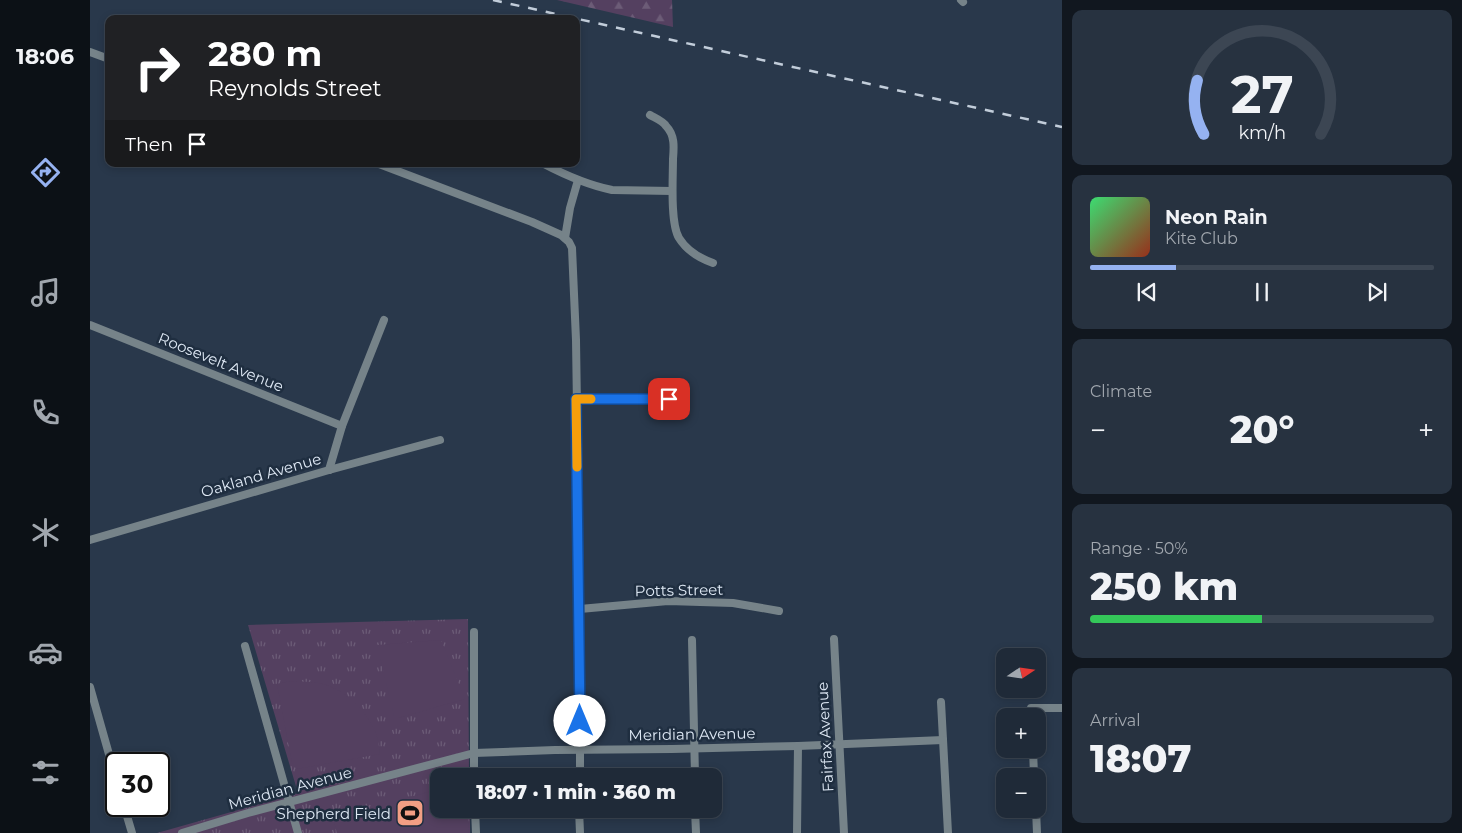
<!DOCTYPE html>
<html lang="en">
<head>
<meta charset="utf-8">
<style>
	:root { --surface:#1f2a38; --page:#273240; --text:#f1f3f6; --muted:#a1a7ae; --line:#3c4653; --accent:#95b2f1 }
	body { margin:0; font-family:Montserrat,sans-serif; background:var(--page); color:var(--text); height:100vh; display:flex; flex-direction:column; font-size:19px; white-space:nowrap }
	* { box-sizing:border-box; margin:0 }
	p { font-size:16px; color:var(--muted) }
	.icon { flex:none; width:28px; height:28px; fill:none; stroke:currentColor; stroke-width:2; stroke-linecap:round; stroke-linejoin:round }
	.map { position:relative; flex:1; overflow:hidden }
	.details { display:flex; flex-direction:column; gap:10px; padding:10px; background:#11171f; width:400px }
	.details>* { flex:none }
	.hud { position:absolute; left:15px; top:15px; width:475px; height:152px; border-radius:10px; box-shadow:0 2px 8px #0003,0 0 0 1px var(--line); background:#202124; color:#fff; overflow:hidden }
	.needle { width:32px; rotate:77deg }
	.buttons { position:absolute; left:906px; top:648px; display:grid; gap:10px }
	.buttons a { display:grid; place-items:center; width:50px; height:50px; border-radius:10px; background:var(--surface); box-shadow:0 2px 8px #0003,0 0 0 1px var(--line); font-size:25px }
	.speed { position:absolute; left:15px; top:752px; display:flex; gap:10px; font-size:25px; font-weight:700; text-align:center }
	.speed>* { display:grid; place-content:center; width:65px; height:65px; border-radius:50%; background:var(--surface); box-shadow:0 2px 8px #0003,0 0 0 1px var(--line); line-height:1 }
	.speed .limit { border:2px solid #111; border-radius:8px; background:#fff; color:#111 }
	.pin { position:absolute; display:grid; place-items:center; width:42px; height:42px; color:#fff; margin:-21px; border-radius:10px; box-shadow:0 2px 8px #0006 }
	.me { position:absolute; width:55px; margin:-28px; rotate:0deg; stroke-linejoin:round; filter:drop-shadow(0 0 4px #0008) }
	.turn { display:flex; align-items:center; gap:18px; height:105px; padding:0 20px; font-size:22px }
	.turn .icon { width:65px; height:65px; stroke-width:2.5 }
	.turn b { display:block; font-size:35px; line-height:42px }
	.then { display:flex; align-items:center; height:48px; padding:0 20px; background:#0003; gap:10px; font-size:19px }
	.big { font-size:38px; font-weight:800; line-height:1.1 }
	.details .tile { flex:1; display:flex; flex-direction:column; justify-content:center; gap:8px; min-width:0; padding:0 18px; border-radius:10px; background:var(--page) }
	.details .dial { align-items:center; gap:0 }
	.dial svg { height:130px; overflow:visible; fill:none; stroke:var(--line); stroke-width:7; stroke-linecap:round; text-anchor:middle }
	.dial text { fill:var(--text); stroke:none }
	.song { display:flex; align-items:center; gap:15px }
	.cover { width:60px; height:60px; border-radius:8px; background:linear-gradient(135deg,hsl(140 70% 55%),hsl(10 70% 35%)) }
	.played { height:5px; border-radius:2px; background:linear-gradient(90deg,var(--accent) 25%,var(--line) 25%) }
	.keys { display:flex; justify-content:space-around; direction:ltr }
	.heat { display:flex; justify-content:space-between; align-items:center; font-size:28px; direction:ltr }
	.charge { height:8px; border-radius:4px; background:linear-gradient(90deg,#34c759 50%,var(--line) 0) }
	.trip { position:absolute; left:340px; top:768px; width:292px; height:50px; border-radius:10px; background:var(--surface); box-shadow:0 2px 8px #0003,0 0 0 1px var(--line); font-weight:800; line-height:50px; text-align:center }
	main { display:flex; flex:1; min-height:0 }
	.dock { display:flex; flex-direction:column; width:90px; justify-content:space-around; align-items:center; background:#0c1116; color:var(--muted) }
	.dock .icon { width:35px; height:35px }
	.dock .active { color:var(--accent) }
	.dock b { font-size:22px; color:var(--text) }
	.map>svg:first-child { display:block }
	.forest { fill:url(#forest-firs) }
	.park { fill:url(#park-tufts) }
	.pitch { fill:#544060 }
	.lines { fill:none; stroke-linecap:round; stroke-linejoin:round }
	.street { stroke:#768389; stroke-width:8 }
	.rail { stroke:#c2cdda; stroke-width:2.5; stroke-dasharray:9 9; stroke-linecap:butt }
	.route-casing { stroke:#114b97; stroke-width:12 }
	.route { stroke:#1a73e8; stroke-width:9 }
	.slow { stroke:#f59e0b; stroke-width:9 }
	.labels { text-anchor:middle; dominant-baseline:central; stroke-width:5; stroke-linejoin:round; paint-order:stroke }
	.street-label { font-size:15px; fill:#dfe9f5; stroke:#1f2e40 }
	.poi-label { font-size:15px; fill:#dfe9f5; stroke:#1f2e40; text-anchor:end }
</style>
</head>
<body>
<main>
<nav class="dock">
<b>18:06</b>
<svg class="icon active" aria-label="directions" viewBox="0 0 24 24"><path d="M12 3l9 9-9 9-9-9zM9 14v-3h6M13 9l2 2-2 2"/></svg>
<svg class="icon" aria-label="music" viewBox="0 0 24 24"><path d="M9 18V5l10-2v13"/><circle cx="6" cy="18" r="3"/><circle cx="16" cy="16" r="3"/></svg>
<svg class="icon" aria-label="phone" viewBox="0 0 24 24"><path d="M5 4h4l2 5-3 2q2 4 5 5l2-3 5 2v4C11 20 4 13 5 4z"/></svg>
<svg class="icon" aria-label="climate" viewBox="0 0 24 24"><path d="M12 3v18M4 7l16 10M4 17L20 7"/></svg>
<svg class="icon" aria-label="car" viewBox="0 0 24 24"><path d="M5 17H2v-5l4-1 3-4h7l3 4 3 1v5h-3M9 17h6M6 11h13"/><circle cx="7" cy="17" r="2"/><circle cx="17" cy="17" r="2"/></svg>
<svg class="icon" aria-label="filters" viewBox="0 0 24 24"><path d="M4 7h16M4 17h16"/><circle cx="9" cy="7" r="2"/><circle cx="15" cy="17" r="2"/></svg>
</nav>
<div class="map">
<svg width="972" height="833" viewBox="0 0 972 833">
	<defs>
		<pattern id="forest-firs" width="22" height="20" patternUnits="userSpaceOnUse" patternTransform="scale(1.25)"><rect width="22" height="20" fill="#544060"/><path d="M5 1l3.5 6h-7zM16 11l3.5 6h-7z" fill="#6c5c77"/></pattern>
		<pattern id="park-tufts" width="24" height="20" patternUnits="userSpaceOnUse" patternTransform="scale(1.25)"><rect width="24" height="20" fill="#544060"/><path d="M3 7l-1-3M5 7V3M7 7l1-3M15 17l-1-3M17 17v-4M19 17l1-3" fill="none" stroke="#6c5c77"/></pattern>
	</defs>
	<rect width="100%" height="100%" fill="#29384b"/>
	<polygon class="forest" points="467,0 582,0 583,27"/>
	<polygon class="park" points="378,619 379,776 349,776 349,809 380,809 380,833 67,833 208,793 158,625"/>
	<g class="pitch">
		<polygon points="351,640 375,699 308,718 304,716 287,645"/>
		<path d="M201,681C209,682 219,681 228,683C253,687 275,709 285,731C288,738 289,746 290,754L207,769L202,763L187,684Z"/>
		<polygon points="349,789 349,809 378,809 379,833 247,833 244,822 246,818"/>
	</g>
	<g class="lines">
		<g class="street">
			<polyline points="871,0 873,2"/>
			<polyline points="0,52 19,59"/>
			<path d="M560,115C565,118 573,121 576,126C585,135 584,147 583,159C583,177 580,223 589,238C597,251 609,258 623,263"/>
			<polyline points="289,164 442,222 471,235 479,242 482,248 486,340 490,609 490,776"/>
			<path d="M454,164C475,175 498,185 522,190L582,191"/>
			<polyline points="475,238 480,208 488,180"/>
			<polyline points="0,325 252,426"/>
			<polyline points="486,399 579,399"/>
			<polyline points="239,470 252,426 294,320"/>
			<polyline points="0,540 239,470 350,440"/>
			<polyline points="490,609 578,601 643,603 689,611"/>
			<polyline points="384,632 384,776"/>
			<polyline points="744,639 754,833"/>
			<polyline points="602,640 605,776"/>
			<polyline points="155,646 208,833"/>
			<polyline points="0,687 26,779"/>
			<polyline points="851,702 858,833"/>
			<polyline points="941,716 941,708 972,708"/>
			<polyline points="943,749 944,776"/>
			<polyline points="34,806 42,833"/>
			<polyline points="385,809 386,833"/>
			<polyline points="489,809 490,833"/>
			<polyline points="605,809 606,833"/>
			<polyline points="946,809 947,833"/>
			<polyline points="92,833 158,813 384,753 465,750 582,749 708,746 853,740"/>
			<polyline points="707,833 708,746"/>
		</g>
		<polyline class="rail" points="403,0 972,127"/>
	</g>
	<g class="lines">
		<defs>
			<polyline id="route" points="490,721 486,399 579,399"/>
		</defs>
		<use href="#route" class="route-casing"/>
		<use href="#route" class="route"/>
		<polyline class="slow" points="487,467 486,399 501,399"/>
	</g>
	<defs>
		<symbol id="stadium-square" viewBox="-11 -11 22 22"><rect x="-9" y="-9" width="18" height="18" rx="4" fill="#f39f84" stroke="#1f2e40"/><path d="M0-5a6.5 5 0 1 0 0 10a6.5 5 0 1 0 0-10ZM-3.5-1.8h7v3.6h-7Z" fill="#111"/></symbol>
	</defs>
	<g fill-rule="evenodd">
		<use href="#stadium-square" x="304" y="797" width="32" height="32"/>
	</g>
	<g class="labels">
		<g class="street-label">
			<text transform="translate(131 362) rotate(22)">Roosevelt Avenue</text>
			<text transform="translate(171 475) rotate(-16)">Oakland Avenue</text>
			<text transform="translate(589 590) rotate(-1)">Potts Street</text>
			<text transform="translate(602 734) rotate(-1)">Meridian Avenue</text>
			<text transform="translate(735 737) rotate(-93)">Fairfax Avenue</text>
			<text transform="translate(200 788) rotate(-15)">Meridian Avenue</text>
		</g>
		<g class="poi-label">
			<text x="301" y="813">Shepherd Field</text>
		</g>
	</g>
</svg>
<div class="buttons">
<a><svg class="needle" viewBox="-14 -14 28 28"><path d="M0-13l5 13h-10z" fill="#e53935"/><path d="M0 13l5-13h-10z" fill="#a1a7ae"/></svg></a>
<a>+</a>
<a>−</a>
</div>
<div class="speed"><div class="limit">30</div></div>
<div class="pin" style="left:579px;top:399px;background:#d93025"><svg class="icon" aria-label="arrive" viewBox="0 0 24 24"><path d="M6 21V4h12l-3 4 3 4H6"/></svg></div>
<svg class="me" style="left:490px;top:721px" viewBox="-20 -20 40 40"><circle r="19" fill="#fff"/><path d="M0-13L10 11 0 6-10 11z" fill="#1a73e8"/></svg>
<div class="trip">18:07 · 1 min · 360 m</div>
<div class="hud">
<div class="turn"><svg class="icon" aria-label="right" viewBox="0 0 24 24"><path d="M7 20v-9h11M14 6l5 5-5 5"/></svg><div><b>280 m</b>Reynolds Street</div></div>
<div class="then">Then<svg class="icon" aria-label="arrive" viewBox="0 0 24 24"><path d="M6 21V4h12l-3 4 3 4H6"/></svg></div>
</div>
</div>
<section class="details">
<div class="tile dial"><svg viewBox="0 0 100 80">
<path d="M14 69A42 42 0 1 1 86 69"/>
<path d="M14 69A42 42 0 0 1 10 36" stroke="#95b2f1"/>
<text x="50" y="56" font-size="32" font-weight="700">27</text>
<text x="50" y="72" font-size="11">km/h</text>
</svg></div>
<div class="tile">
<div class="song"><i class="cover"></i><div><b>Neon Rain</b><p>Kite Club</p></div></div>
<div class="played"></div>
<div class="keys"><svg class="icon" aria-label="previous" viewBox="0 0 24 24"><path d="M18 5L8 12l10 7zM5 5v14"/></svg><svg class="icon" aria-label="pause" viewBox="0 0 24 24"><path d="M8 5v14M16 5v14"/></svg><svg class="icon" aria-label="next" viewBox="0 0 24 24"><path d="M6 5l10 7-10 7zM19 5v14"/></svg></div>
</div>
<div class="tile"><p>Climate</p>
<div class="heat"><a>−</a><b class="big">20°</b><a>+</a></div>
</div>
<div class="tile"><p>Range · 50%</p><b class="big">250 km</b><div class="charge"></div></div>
<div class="tile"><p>Arrival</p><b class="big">18:07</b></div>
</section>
</main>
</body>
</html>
